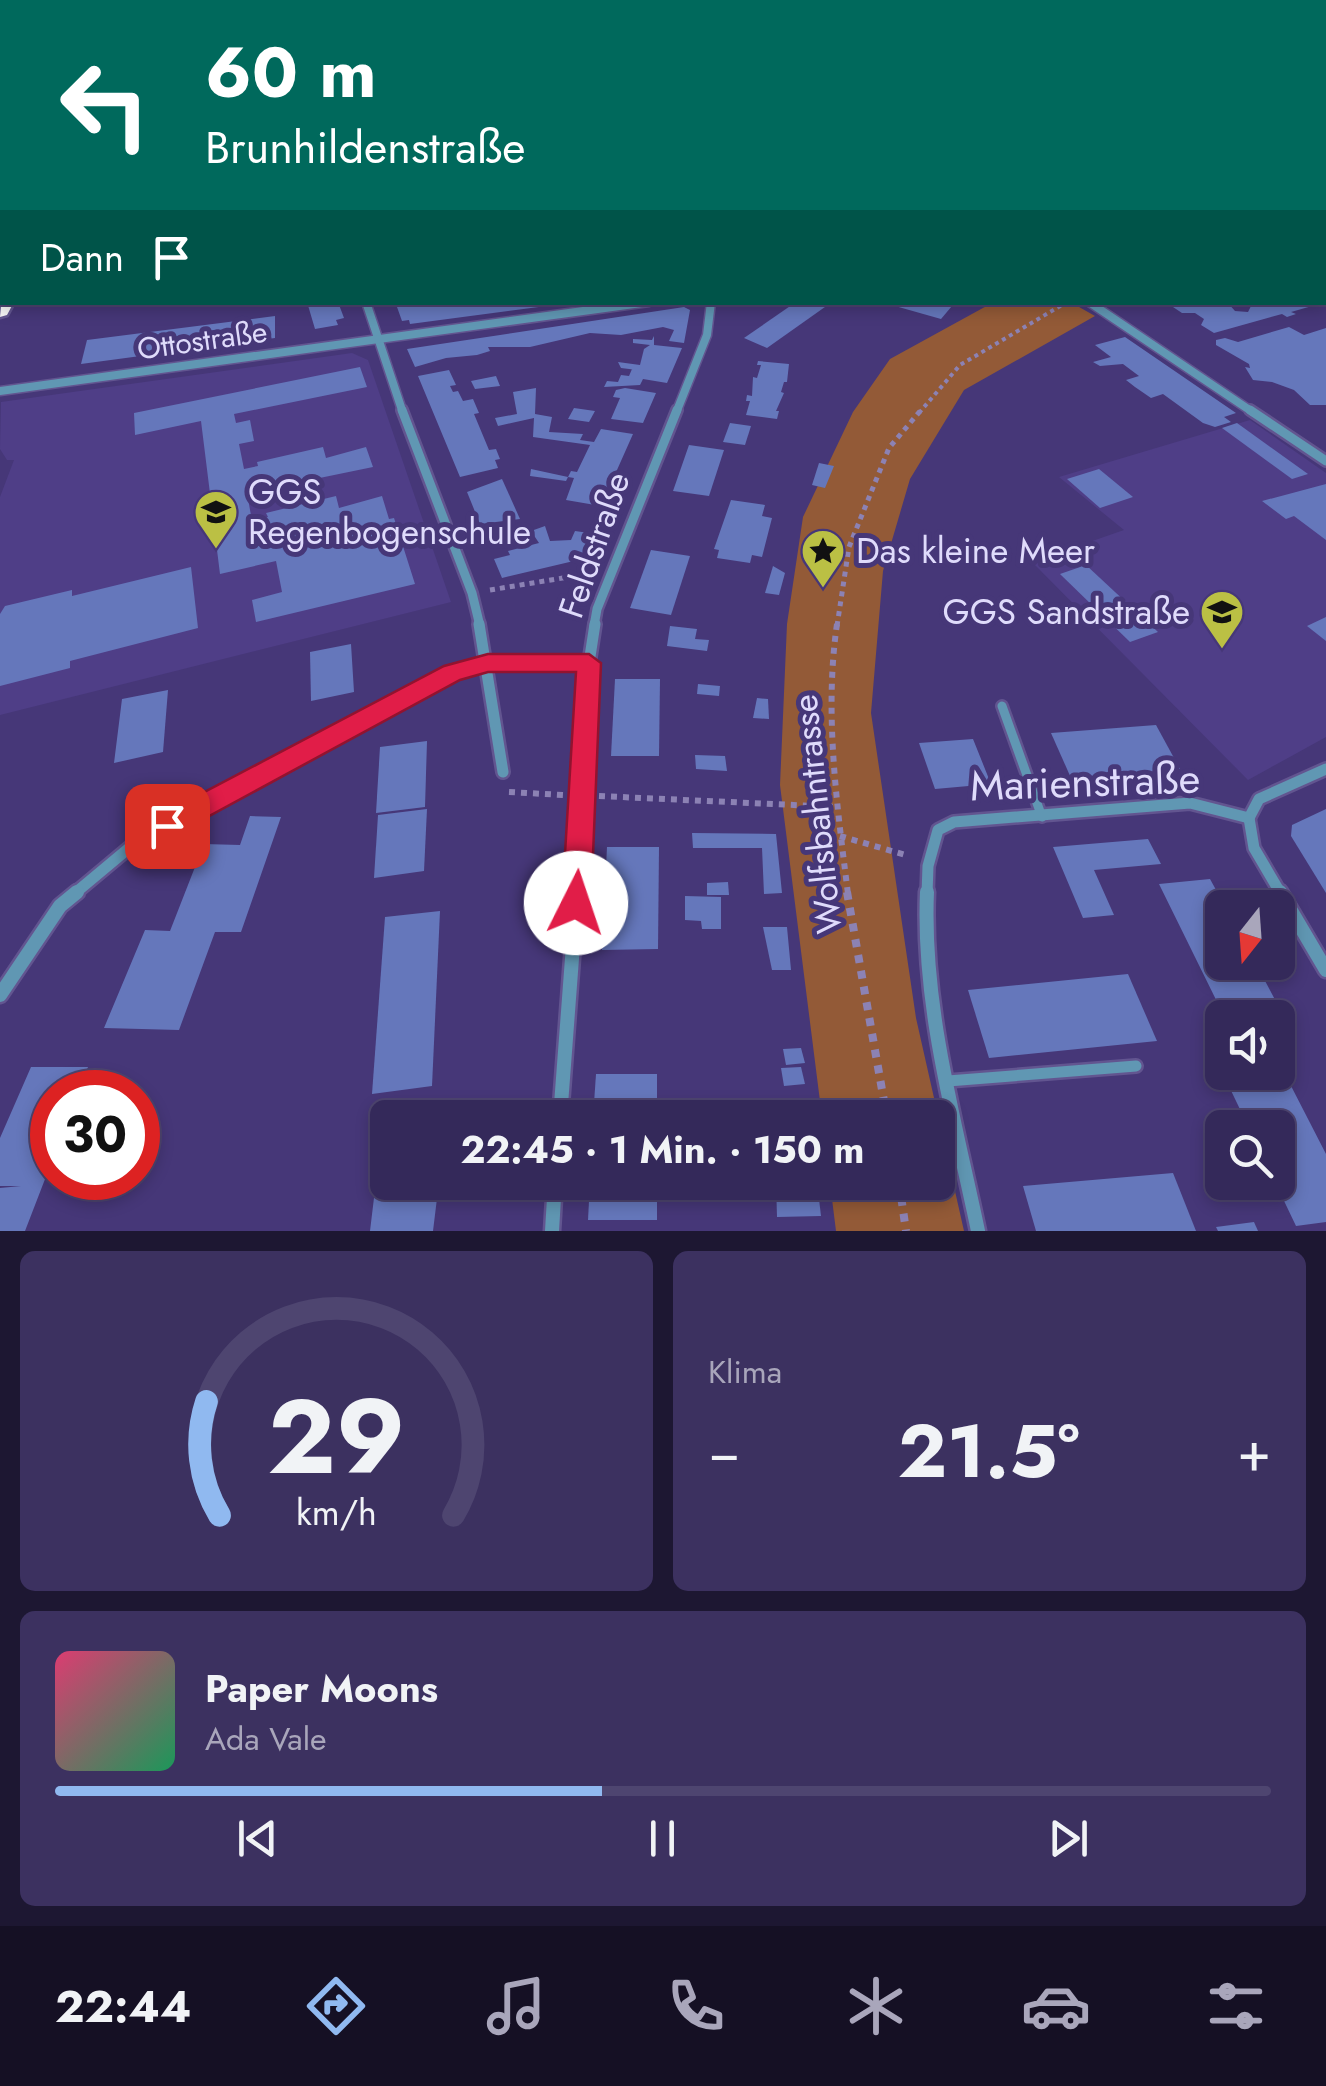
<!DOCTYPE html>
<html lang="de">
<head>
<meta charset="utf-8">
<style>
	:root { --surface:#34295a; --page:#3c3160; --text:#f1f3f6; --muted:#a9a6bb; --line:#4e4570; --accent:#90b9f0 }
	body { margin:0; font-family:Jost,sans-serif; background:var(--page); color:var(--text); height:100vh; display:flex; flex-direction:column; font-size:38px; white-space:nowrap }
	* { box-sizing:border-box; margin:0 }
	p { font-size:32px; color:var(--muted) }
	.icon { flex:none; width:55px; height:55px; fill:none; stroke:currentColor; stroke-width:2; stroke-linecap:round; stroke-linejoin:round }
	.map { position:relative; height:1231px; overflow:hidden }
	.side { display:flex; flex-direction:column; gap:20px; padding:20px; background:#1d1732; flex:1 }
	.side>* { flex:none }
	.top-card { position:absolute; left:0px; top:0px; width:1328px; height:305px; box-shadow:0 5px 15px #0003,0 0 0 2px var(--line); background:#00695c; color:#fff; overflow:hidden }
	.needle { width:65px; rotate:197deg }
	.buttons { position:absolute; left:1205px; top:890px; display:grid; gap:20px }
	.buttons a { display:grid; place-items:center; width:90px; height:90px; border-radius:15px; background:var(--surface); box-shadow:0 5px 15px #0003,0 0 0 2px var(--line); font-size:50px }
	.speed { position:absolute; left:30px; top:1070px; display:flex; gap:20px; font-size:50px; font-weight:700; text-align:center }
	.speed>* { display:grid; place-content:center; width:130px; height:130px; border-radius:50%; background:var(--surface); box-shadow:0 5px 15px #0003,0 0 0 2px var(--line); line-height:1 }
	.speed .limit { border:15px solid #d22; background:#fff; color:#111 }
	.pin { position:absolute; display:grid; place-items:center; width:85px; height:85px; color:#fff; margin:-42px; border-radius:20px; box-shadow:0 5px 15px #0006 }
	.me { position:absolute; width:110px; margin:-55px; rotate:4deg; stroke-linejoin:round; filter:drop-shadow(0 0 8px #0008) }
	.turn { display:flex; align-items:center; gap:35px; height:210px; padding:0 40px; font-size:45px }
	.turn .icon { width:130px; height:130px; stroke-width:2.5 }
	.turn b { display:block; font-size:70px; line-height:85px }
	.then { display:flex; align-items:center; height:95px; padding:0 40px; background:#0003; gap:20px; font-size:38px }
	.big { font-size:75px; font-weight:700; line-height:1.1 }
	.side .card { flex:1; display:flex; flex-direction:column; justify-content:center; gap:15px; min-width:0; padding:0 35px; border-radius:15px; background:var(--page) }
	.side .dial { align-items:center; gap:0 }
	.dial svg { height:260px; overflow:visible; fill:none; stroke:var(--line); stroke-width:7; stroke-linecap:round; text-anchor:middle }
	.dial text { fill:var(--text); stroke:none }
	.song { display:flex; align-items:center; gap:30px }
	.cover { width:120px; height:120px; border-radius:15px; background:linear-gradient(135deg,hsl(340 70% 55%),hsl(150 70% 35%)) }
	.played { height:10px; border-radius:5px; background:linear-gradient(90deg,var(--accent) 45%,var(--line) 45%) }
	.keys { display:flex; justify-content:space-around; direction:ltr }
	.heat { display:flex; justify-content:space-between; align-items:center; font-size:55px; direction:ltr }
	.side .tiles { flex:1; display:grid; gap:20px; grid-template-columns:1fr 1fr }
	.card:last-child { grid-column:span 2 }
	.trip { position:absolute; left:370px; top:1100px; width:585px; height:100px; border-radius:15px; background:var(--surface); box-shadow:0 5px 15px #0003,0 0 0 2px var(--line); font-weight:700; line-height:100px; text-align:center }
	.tab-bar { display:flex; height:160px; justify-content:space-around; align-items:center; background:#151024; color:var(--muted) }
	.tab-bar .icon { width:70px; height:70px }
	.tab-bar .active { color:var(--accent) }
	.tab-bar b { font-size:45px; color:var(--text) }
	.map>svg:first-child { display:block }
	.built { fill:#4f3e87 }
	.green { fill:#935a37 }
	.building { fill:#6577bb }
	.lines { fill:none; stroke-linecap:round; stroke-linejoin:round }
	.service-far2-casing { stroke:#625590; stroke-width:6 }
	.service-far1-casing { stroke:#625590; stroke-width:14 }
	.service-casing { stroke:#625590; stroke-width:16 }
	.pedestrian-casing { stroke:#625590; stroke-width:6 }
	.minor-far5-casing { stroke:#625590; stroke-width:8 }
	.minor-far4-casing { stroke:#625590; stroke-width:9 }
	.minor-far3-casing { stroke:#625590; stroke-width:11 }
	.minor-far2-casing { stroke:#625590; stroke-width:14 }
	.minor-far1-casing { stroke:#625590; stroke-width:16 }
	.minor-casing { stroke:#625590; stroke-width:19 }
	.secondary-casing { stroke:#625590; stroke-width:5 }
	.motorway-casing { stroke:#625590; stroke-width:5 }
	.path-far3 { stroke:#8c82b4; stroke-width:4; stroke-dasharray:4 4; stroke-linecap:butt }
	.path-far2 { stroke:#8c82b4; stroke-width:5; stroke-dasharray:5 5; stroke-linecap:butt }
	.path-far1 { stroke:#8c82b4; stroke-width:6; stroke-dasharray:6 6; stroke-linecap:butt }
	.path { stroke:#8c82b4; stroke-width:8; stroke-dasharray:8 8; stroke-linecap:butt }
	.service-far2 { stroke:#6097b3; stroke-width:4 }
	.service-far1 { stroke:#6097b3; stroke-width:9 }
	.service { stroke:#6097b3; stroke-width:11 }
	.pedestrian { stroke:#6097b3; stroke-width:4 }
	.minor-far5 { stroke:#6097b3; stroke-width:5 }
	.minor-far4 { stroke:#6097b3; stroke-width:6 }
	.minor-far3 { stroke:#6097b3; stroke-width:8 }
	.minor-far2 { stroke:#6097b3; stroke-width:9 }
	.minor-far1 { stroke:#6097b3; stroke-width:11 }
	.minor { stroke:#6097b3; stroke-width:14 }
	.secondary { fill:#69c5f1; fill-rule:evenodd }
	.motorway { fill:#f5f5f5; fill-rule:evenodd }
	.tram { stroke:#cdc8ec; stroke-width:2.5 }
	.route { fill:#e11d48; stroke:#92132f; stroke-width:2.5 }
	.labels { text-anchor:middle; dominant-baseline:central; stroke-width:10; stroke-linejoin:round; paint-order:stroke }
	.far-street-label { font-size:30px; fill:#dfdbfb; stroke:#463778 }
	.poi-label { font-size:35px; fill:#dfdbfb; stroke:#463778; text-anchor:start }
	.street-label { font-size:35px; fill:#dfdbfb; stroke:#463778 }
	.near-street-label { font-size:42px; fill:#dfdbfb; stroke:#463778 }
</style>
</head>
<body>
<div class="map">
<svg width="1326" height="1231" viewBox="0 0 1326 1231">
	<rect width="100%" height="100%" fill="#463778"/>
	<g class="built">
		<polygon points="352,353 368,360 451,602 0,715 0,497 14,460 7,460 0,449 1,402"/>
		<polygon points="1250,420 1326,473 1326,737 1248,780 1032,562 1124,530 1059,477"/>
	</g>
	<polygon class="green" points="992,303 1072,303 1095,316 964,390 910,479 883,571 871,713 916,1018 964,1231 836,1231 830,1183 938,1182 938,1118 822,1117 780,785 787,624 803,517 853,412 890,359"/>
	<g class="building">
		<polygon points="307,302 338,302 344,318 336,320 338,325 315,329"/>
		<polygon points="404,302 436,306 448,302 554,305 410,324 409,320 402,321 397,307 406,306"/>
		<polygon points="796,302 832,302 767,348 744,338"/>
		<polygon points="940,302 952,306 941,319 888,304"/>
		<polygon points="1186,302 1227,302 1235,311 1248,312 1251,306 1245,302 1319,304 1291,312 1296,314 1287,317 1282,314 1214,333 1201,325 1204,319 1195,313 1182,313 1173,307"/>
		<polygon points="684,307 690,310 684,343 669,341 674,330 663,327 621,335 590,333 530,347 488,347 490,351 477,355 446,358 415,367 407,349"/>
		<polygon points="275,316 275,338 81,364 87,340"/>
		<polygon points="1289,327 1304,335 1326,328 1326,405 1310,405 1294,390 1272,382 1253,380 1245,367 1250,368 1249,364 1216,345 1216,340 1225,338 1238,342"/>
		<polygon points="654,336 654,345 682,348 667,383 643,379 640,385 604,387 607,381 618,382 621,375 629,376 632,369 637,370 621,368 618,362 640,365 644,349 650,345 633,343 633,339 652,340"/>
		<polygon points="1125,337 1236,413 1224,417 1231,422 1215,427 1203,423 1163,394 1151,398 1135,387 1126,380 1139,376 1123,364 1100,366 1093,362 1111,357 1095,345"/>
		<polygon points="758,361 789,364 787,382 784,382 781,392 784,393 776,411 779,411 777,419 746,415 750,401 746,401 747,395 752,396 753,377 757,378 761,365 757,365"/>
		<polygon points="360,367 367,387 234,414 236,423 250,420 254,441 239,444 244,469 258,466 257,462 323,447 326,458 366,447 373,467 247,493 252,521 268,517 266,513 336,496 339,508 382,496 389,519 394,518 415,584 256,622 252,600 282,592 276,561 220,574 201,421 135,435 134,413"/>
		<polygon points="449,370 456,385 450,386 453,392 458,391 463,401 473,399 479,413 474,414 489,450 496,449 500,459 495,460 498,468 460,477 418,376"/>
		<polygon points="496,376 500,386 475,389 471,381"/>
		<polygon points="536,388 535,414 552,417 549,432 583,434 580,440 594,442 601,429 633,434 601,506 566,500 574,478 568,477 566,481 530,476 531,469 568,477 571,471 577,472 590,445 533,437 534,418 498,426 495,418 517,414 513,392"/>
		<polygon points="625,388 656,393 643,423 611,419 620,398 613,397 616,390"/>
		<polygon points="574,408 595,411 589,422 568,419"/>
		<polygon points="730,423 751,426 745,445 723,442"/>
		<polygon points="1237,423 1308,474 1292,479 1222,428"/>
		<polygon points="689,445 724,450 709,496 673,491"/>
		<polygon points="819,463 834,466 825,488 812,485"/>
		<polygon points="1099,469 1133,497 1100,508 1067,479"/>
		<polygon points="502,479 520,519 480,524 467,492"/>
		<polygon points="1326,484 1326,540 1294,516 1286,519 1262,501"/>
		<polygon points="731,500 765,505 762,516 772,518 762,557 752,555 750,563 717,558 719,550 714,549"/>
		<polygon points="545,526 550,541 571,540 575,531 603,535 595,556 502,578 494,559 510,555 508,551 539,543 531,531"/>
		<polygon points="651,550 690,556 671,615 630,608"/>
		<polygon points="1086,565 1158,632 1130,642 1060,574"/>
		<polygon points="773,566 785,573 779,595 765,593"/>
		<polygon points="191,567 198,628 70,661 70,668 0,686 0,614 5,606 72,590 72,596"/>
		<polygon points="1326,617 1326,641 1307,626"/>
		<polygon points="670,626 697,629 695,639 709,640 707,651 667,646"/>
		<polygon points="351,644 354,692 311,701 310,652"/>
		<polygon points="615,679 660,679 659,756 611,756"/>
		<polygon points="698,684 720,686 719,696 697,694"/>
		<polygon points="168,690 163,752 114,763 122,699"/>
		<polygon points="757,698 768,699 769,719 753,718"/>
		<polygon points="1156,725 1180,769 1071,778 1051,733"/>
		<polygon points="973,739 991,784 935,789 919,743"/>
		<polygon points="427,741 425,807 376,813 380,747"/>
		<polygon points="695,755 725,756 727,771 696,769"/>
		<polygon points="427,809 424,871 374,878 378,815"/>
		<polygon points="1326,809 1326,893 1291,836 1292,825"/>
		<polygon points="250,816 281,817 241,932 215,932 179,1030 104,1028 145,930 170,931 204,844 240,845"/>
		<polygon points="692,833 776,834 782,893 764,894 762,848 693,848"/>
		<polygon points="1148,839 1161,864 1094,870 1114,915 1083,918 1053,847"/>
		<polygon points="607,847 659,847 658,949 602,950"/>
		<polygon points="1210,879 1226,908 1222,908 1222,962 1255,962 1282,1013 1225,1018 1159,884"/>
		<polygon points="728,882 729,895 707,895 707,883"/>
		<polygon points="685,896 721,897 721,929 702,929 701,921 685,920"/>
		<polygon points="440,911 432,1086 372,1094 385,917"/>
		<polygon points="763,927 787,927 791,970 772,970"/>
		<polygon points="1128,974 1157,1041 989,1058 968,990"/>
		<polygon points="801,1048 805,1063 786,1065 783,1049"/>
		<polygon points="31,1067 88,1067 78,1092 52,1092 52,1161 25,1231 0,1231 0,1188 21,1186 0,1186 0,1138"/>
		<polygon points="801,1067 805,1084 784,1086 781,1068"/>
		<polygon points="1280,1072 1285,1082 1289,1082 1326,1154 1326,1222 1296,1226 1275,1182 1278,1128 1249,1128 1223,1074"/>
		<polygon points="596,1074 657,1074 657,1118 593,1118"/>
		<polygon points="380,1148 388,1148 388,1182 439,1182 433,1231 370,1231"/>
		<polygon points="1173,1173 1196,1231 1036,1231 1023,1186"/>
		<polygon points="590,1182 657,1182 657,1220 588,1220"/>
		<polygon points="776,1182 817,1182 821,1216 777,1217"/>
		<polygon points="1254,1222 1258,1231 1218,1231 1216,1227"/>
	</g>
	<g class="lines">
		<defs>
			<polyline id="service-far2" points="242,2 248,0"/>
			<polyline id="service-far1" points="1002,706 1042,817"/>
			<polyline id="service" points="948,1081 1136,1066"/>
			<polyline id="pedestrian" points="795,2 808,0"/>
			<g id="minor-far5">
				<polyline points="216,0 226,2"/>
				<polyline points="1236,0 1243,2"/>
				<polyline points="430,2 450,0"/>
				<polyline points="1290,2 1307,0"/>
			</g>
			<polyline id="minor-far4" points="0,179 2,174"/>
			<g id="minor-far3">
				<polyline points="366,302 403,413"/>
				<polyline points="1089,302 1254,413"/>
				<polyline points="0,391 649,302"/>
				<polyline points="676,413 707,335 711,302"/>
			</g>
			<g id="minor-far2">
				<polyline points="402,410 472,593 480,626"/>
				<polyline points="1250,410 1326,461"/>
				<polyline points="594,626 597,609 677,410"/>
			</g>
			<g id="minor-far1">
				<polyline points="479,624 503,772"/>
				<polyline points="1249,818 1254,848 1281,894"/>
				<polyline points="1249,818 1259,799 1326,769"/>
				<polyline points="74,894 135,843 453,672 488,663 589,663"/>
				<polyline points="577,894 589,663 595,624"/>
				<polyline points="927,894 928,866 938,830 954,822 1190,803 1249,818"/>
			</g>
			<g id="minor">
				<path d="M927,892C922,1005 955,1121 978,1231"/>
				<polyline points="1280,892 1326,970"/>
				<polyline points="0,995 60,906 77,892"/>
				<polyline points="560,1118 577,892"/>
				<polyline points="552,1231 555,1182"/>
			</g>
			<rect id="secondary" x="1325" y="97" width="1" height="7"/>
			<g id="motorway">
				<polygon points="2,221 2,237 0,238 0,222"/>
				<polygon points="2,296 2,302 14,302 7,315 0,317"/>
			</g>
		</defs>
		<use href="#service-far2" class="service-far2-casing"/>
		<use href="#service-far1" class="service-far1-casing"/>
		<use href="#service" class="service-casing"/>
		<use href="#pedestrian" class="pedestrian-casing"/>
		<use href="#minor-far5" class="minor-far5-casing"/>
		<use href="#minor-far4" class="minor-far4-casing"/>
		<use href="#minor-far3" class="minor-far3-casing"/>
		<use href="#minor-far2" class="minor-far2-casing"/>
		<use href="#minor-far1" class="minor-far1-casing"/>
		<use href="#minor" class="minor-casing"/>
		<use href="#secondary" class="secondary-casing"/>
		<use href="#motorway" class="motorway-casing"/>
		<polyline class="path-far3" points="919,413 960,365 1067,302"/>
		<g class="path-far2">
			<polyline points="490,590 593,573"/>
			<polyline points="837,626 849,547 889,448 921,410"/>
		</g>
		<g class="path-far1">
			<path d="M837,624C824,713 837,805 848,894"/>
			<polyline points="509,792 563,795"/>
			<polyline points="599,796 837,807"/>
			<polyline points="840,836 909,856"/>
		</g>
		<g class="path">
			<polyline points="847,892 887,1118"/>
			<polyline points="899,1182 906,1231"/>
		</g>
		<use href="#service-far2" class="service-far2"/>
		<use href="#service-far1" class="service-far1"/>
		<use href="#service" class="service"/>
		<use href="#pedestrian" class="pedestrian"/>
		<use href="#minor-far5" class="minor-far5"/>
		<use href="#minor-far4" class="minor-far4"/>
		<use href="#minor-far3" class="minor-far3"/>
		<use href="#minor-far2" class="minor-far2"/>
		<use href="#minor-far1" class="minor-far1"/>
		<use href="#minor" class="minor"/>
		<use href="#secondary" class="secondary"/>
		<use href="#motorway" class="motorway"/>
		<g class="tram">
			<polyline points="1043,0 1050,2"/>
			<polyline points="800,2 814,0"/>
		</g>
	</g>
	<polygon class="route" points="488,654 589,654 601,663 591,903 587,912 576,916 566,912 562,903 576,672 488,672 460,680 176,834 167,837 157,834 153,826 157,817 444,666"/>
	<defs>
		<symbol id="school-pin" viewBox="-11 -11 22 30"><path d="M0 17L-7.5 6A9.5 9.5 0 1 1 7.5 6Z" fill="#bbc044" stroke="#463778"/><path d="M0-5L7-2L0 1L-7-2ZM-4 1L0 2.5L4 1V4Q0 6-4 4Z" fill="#111"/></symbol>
		<symbol id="sight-pin" viewBox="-11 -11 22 30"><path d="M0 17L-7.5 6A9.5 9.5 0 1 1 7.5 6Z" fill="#bbc044" stroke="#463778"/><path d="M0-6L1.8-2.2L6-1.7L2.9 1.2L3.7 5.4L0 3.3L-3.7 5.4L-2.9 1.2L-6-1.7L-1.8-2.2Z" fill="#111"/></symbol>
	</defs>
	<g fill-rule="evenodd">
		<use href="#school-pin" x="191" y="487" width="50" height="68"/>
		<use href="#sight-pin" x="798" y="526" width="50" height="68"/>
		<use href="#school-pin" x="1197" y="587" width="50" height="68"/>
	</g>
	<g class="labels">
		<g class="far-street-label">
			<text transform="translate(202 340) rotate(-8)">Ottostraße</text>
		</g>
		<g class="poi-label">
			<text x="248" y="492">GGS<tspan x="248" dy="40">Regenbogenschule</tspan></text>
			<text x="856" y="551">Das kleine Meer</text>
			<text x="1190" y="612" text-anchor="end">GGS Sandstraße</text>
		</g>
		<g class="street-label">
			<text transform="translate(594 545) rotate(-71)">Feldstraße</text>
			<text transform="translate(817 814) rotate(-96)">Wolfsbahntrasse</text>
		</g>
		<g class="near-street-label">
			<text transform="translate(1085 782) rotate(-2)">Marienstraße</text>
		</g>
	</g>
</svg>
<div class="buttons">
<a><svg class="needle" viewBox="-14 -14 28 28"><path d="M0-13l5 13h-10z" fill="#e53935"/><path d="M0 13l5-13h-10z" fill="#a9a6bb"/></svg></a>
<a><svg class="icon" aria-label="sound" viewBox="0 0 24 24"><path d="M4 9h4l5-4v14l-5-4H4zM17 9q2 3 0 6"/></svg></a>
<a><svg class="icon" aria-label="search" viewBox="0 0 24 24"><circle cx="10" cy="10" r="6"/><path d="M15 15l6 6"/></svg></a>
</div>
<div class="speed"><div class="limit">30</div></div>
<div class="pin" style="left:167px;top:826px;background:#d93025"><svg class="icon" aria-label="arrive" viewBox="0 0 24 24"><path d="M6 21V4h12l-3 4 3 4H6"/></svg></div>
<svg class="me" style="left:576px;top:903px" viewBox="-20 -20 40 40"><circle r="19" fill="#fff"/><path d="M0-13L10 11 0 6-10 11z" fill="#e11d48"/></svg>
<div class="trip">22:45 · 1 Min. · 150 m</div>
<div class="top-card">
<div class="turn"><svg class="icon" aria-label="left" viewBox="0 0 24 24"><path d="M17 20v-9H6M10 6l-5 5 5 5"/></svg><div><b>60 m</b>Brunhildenstraße</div></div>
<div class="then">Dann<svg class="icon" aria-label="arrive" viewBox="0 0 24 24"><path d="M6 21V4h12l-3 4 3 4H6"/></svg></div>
</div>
</div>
<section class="side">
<div class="tiles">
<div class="card dial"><svg viewBox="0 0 100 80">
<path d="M14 69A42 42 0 1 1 86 69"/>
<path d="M14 69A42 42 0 0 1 10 34" stroke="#90b9f0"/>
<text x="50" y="56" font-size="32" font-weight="700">29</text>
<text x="50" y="72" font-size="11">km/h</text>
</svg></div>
<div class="card"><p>Klima</p>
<div class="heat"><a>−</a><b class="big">21.5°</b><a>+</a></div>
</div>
<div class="card">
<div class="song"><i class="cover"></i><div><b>Paper Moons</b><p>Ada Vale</p></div></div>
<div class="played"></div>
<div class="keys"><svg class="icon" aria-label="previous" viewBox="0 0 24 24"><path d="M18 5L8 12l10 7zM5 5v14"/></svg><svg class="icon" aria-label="pause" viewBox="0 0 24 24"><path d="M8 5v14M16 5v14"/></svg><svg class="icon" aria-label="next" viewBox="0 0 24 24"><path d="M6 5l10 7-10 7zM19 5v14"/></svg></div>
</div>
</div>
</section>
<nav class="tab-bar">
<b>22:44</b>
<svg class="icon active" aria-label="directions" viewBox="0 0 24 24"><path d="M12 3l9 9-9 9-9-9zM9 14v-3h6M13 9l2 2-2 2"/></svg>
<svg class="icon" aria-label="music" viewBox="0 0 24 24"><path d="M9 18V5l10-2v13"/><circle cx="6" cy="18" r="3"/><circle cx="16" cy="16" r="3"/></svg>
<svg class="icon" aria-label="phone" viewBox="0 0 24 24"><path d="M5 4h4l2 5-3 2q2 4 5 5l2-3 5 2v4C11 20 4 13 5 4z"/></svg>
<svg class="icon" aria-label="climate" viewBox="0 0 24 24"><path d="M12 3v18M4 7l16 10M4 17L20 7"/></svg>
<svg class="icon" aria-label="car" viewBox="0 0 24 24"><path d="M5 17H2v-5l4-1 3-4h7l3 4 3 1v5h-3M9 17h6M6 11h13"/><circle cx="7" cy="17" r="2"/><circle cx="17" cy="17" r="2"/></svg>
<svg class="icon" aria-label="filters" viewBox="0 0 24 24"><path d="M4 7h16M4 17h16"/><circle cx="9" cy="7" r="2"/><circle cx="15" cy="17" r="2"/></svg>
</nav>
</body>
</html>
